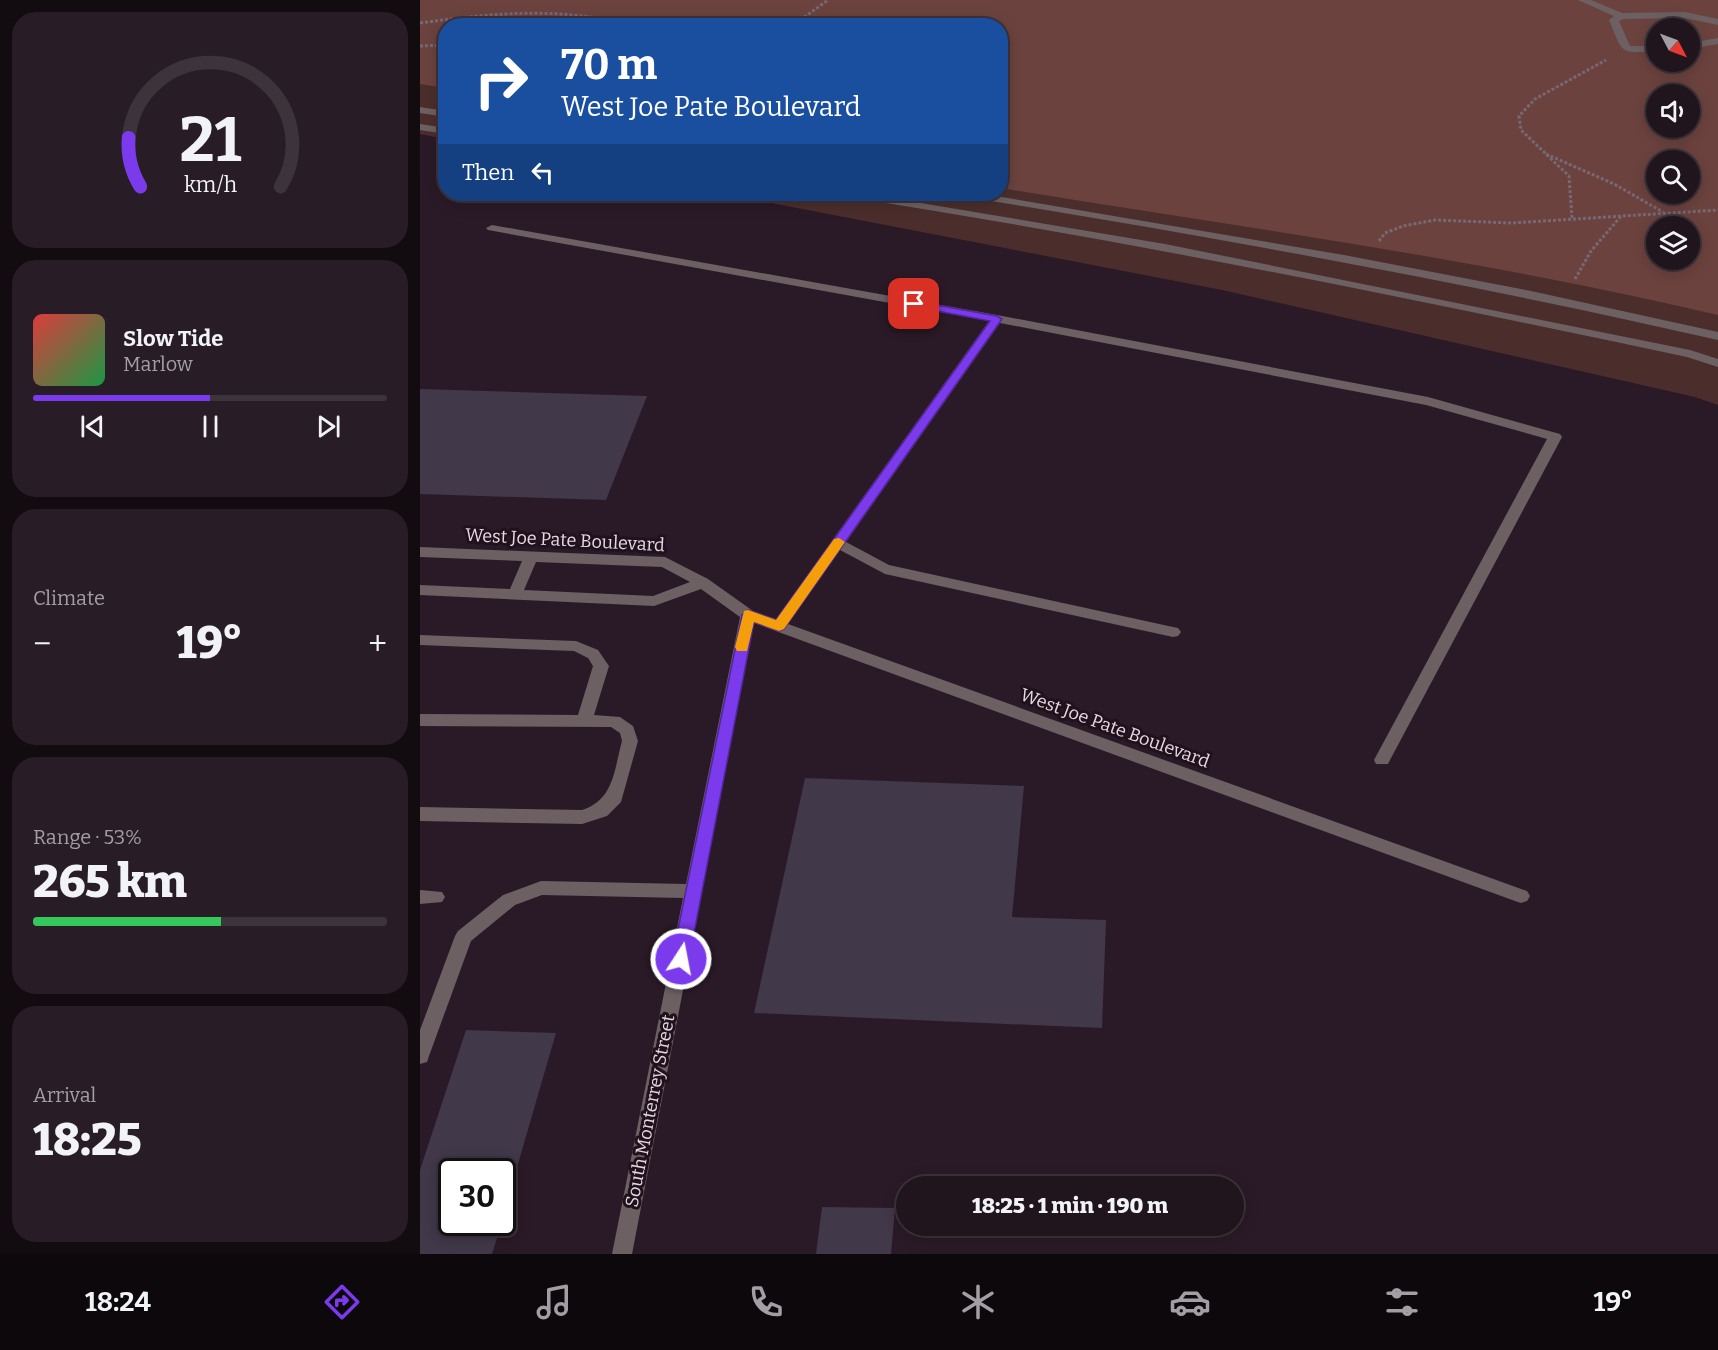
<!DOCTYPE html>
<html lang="en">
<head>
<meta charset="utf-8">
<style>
	:root { --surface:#20141d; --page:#281d26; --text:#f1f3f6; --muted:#a29ea4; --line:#3d333b; --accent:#7c3aed }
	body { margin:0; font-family:Bitter,serif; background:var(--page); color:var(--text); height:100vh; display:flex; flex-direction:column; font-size:22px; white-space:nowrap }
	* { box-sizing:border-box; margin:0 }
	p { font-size:20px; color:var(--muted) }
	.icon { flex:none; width:33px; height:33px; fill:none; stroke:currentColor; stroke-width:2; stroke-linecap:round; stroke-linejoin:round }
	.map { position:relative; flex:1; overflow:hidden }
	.drawer { display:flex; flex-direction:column; gap:12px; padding:12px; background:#120b10; width:420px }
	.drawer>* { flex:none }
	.hud { position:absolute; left:18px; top:18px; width:570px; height:183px; border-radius:24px; box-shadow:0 3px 15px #0003,0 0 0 2px var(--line); background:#1a4fa0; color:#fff; overflow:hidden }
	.needle { width:39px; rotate:131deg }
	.fabs { position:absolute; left:1226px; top:18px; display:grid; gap:12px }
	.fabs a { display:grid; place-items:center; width:54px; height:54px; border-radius:50%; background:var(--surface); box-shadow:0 3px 15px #0003,0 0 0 2px var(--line); font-size:30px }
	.speed { position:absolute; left:18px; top:1158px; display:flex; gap:12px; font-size:30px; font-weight:700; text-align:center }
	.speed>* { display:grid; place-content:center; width:78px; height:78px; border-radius:50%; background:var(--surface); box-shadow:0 3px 15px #0003,0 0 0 2px var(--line); line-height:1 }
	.speed .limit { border:3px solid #111; border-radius:9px; background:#fff; color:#111 }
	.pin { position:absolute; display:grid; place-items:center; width:51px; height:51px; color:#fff; margin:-26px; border-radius:12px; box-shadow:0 3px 9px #0006 }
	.me { position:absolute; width:66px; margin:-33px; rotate:11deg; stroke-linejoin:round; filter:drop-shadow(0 0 4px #0008) }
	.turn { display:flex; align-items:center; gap:21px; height:126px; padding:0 24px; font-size:27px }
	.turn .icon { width:78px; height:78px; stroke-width:2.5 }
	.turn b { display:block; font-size:42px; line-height:51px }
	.then { display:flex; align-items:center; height:57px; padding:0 24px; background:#0003; gap:12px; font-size:22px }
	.big { font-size:45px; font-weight:800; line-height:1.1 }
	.drawer .tile { flex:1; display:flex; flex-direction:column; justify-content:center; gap:9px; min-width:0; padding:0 21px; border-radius:24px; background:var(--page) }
	.drawer .dial { align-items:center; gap:0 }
	.dial svg { height:156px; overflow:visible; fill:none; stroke:var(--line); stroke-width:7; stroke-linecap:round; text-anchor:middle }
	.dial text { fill:var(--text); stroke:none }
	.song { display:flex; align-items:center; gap:18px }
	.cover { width:72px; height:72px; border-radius:9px; background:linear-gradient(135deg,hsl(0 70% 55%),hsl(140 70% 35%)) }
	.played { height:6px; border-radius:3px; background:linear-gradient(90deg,var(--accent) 50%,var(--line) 50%) }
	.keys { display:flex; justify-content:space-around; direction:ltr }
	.heat { display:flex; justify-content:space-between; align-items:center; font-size:33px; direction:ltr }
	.charge { height:9px; border-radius:4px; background:linear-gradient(90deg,#34c759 53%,var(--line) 0) }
	.trip { position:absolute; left:476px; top:1176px; width:348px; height:60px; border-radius:30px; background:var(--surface); box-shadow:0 3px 15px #0003,0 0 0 2px var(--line); font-weight:800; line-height:60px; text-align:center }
	.tab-bar { display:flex; height:96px; justify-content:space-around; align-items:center; background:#0d080c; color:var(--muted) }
	.tab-bar .icon { width:42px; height:42px }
	.tab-bar .current { color:var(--accent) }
	.tab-bar b { font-size:27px; color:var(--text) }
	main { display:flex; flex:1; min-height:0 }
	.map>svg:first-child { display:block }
	.green { fill:#4b2e2b; fill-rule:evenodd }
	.forest { fill:#6b423e; fill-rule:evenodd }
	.building { fill:#41384a }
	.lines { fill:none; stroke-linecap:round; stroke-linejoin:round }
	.path { stroke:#776874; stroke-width:3; stroke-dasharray:3 2; stroke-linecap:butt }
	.minor { fill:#6c6063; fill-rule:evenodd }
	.route { fill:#7c3aed; stroke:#51269a; stroke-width:1.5 }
	.slow { fill:#f59e0b }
	.labels { text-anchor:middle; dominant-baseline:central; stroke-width:6; stroke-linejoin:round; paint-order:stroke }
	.street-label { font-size:18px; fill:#e5d9e2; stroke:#21111d }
</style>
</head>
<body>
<main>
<section class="drawer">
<div class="tile dial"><svg viewBox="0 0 100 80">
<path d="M14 69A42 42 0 1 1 86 69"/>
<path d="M14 69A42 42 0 0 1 8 44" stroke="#7c3aed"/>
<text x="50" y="56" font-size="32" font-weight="700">21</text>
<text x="50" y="72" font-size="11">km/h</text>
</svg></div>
<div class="tile">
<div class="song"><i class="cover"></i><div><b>Slow Tide</b><p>Marlow</p></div></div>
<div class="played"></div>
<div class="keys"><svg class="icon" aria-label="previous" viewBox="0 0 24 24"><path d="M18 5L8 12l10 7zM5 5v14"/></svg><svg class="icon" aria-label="pause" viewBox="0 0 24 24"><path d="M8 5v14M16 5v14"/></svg><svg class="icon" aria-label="next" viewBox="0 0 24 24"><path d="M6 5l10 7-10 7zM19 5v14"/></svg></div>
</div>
<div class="tile"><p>Climate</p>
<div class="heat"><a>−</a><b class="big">19°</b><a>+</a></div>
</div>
<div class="tile"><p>Range · 53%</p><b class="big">265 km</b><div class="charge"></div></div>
<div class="tile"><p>Arrival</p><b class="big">18:25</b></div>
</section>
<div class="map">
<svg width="1298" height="1254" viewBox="0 0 1298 1254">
	<rect width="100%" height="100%" fill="#2a1a27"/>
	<path class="green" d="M0,0H1298V405L1275,397L802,290L305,194H580V26H26L25,139L0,134ZM1236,28H1269V62H1236ZM1236,94H1269V128H1236ZM1236,160H1269V194H1236ZM1236,226H1269V260H1236Z"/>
	<path class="forest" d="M0,0H1298V315C1062,259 820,227 581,188L580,26H26L25,88L0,84ZM1236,28H1269V62H1236ZM1236,94H1269V128H1236ZM1236,160H1269V194H1236ZM1236,226H1269V260H1236Z"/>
	<g class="building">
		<polygon points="0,389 227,396 186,500 0,494"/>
		<polygon points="385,778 604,786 592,917 686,920 682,1028 334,1013"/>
		<polygon points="46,1030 136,1033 82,1219 82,1172 32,1172 32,1222 82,1222 72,1254 0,1254 0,1170"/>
		<polygon points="402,1207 475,1208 471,1254 396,1254"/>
	</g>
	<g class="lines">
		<g class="path">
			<path d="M0,23C73,13 141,6 213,26"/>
			<polyline points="372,26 408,0"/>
			<polyline points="0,46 26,45"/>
			<polyline points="1126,154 1194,184 1243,212"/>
			<polyline points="1152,218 1149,176 1101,130 1099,116 1115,99 1186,60"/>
			<polyline points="959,241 965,233 983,226 1015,220 1092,223 1298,210"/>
			<polyline points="1155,279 1171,251 1202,215"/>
		</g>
		<g class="minor">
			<path d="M1158,0H1171L1202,13L1265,12L1298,19V25L1265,18L1203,19L1199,21L1210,46H1236V52C1198,52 1204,55 1189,20L1194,16Z"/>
			<polygon points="1298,38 1298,44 1269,49 1269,43"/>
			<polygon points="0,107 26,111 26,117 0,113"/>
			<polygon points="0,124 26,128 26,134 0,130"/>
			<path d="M424,194H447L745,244L1270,350L1298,359V367L1267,357C989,298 710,241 429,197Z"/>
			<path d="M542,194H564L924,255L1111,291L1298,332V340C1049,283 799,238 547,197Z"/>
			<path d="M72,225L577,315L1008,397L1140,434L1142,437L970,760L968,764H956L954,760L1127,439L1006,405L580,323L426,542L469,565L753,627L758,628L761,632L758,636L753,637L465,574L420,550L368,624L1107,891L1110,896L1107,901L1101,903L1095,901L334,623L212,1254H192L263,898L122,895L95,905L51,941L9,1056L7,1062L0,1064V1030L35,936L38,931L83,895L121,881L266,884L320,617L281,589L234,606L0,595V585L90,589L102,561L0,557V547L245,557L288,579L333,611L356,619L569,321L68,230L66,228ZM116,562L242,567L270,582L233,596L104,590Z"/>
			<path d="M0,635L156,641L178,650L189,666L174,715L200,717L213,726L218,741L201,802L187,816L162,824L0,821V807L162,810C194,800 194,770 202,741L200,733L191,727L0,726V714L158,715L173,666L168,658L154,651L0,645Z"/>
			<polygon points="0,890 22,892 25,897 22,902 0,904"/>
		</g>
	</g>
	<polygon class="route" points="494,301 577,316 582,319 364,629 359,631 334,622 269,959 267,964 255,964 252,959 322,615 328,610 356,620 570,321 491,306 491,302"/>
	<polygon class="slow" points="419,538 425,542 364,629 359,631 334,622 327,651 317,651 315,647 324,611 328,610 356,620 414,539"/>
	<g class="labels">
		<g class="street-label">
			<text transform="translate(145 540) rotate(3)">West Joe Pate Boulevard</text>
			<text transform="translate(695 728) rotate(20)">West Joe Pate Boulevard</text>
			<text transform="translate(230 1111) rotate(-79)">South Monterrey Street</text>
		</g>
	</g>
</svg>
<div class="fabs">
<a><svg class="needle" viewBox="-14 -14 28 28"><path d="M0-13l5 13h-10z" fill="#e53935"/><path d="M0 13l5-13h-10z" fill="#a29ea4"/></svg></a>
<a><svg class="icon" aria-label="sound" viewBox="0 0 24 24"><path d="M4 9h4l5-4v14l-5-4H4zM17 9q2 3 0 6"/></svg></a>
<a><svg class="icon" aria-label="search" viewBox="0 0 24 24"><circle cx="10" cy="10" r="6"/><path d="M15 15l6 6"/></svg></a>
<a><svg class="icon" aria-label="layers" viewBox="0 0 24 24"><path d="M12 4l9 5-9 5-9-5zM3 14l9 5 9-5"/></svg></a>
</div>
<div class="speed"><div class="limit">30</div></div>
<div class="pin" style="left:494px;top:304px;background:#d93025"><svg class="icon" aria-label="arrive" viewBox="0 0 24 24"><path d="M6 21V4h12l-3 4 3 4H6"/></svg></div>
<svg class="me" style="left:261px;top:959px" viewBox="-20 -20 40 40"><circle r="17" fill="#7c3aed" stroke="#fff" stroke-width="3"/><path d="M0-11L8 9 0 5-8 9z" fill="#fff"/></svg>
<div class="trip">18:25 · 1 min · 190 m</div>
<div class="hud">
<div class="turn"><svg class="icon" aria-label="right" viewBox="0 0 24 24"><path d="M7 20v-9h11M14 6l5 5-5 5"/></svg><div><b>70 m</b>West Joe Pate Boulevard</div></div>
<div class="then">Then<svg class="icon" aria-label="left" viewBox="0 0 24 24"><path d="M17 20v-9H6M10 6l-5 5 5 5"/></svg></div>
</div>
</div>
</main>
<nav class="tab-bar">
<b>18:24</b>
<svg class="icon current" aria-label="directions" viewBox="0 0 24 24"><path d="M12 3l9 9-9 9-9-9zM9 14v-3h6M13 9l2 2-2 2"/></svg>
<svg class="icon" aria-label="music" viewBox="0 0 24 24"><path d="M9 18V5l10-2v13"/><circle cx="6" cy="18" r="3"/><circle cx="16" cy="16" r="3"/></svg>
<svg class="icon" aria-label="phone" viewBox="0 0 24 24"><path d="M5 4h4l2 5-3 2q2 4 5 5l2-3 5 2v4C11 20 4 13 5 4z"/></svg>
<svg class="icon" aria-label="climate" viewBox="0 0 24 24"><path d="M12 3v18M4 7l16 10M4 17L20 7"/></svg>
<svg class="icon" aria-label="car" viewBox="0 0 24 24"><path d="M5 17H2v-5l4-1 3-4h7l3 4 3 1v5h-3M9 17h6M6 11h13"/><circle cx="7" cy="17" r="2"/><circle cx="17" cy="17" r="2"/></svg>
<svg class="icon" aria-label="filters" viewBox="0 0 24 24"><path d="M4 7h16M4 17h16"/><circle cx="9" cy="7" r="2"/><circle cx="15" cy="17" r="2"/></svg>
<b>19°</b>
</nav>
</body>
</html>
